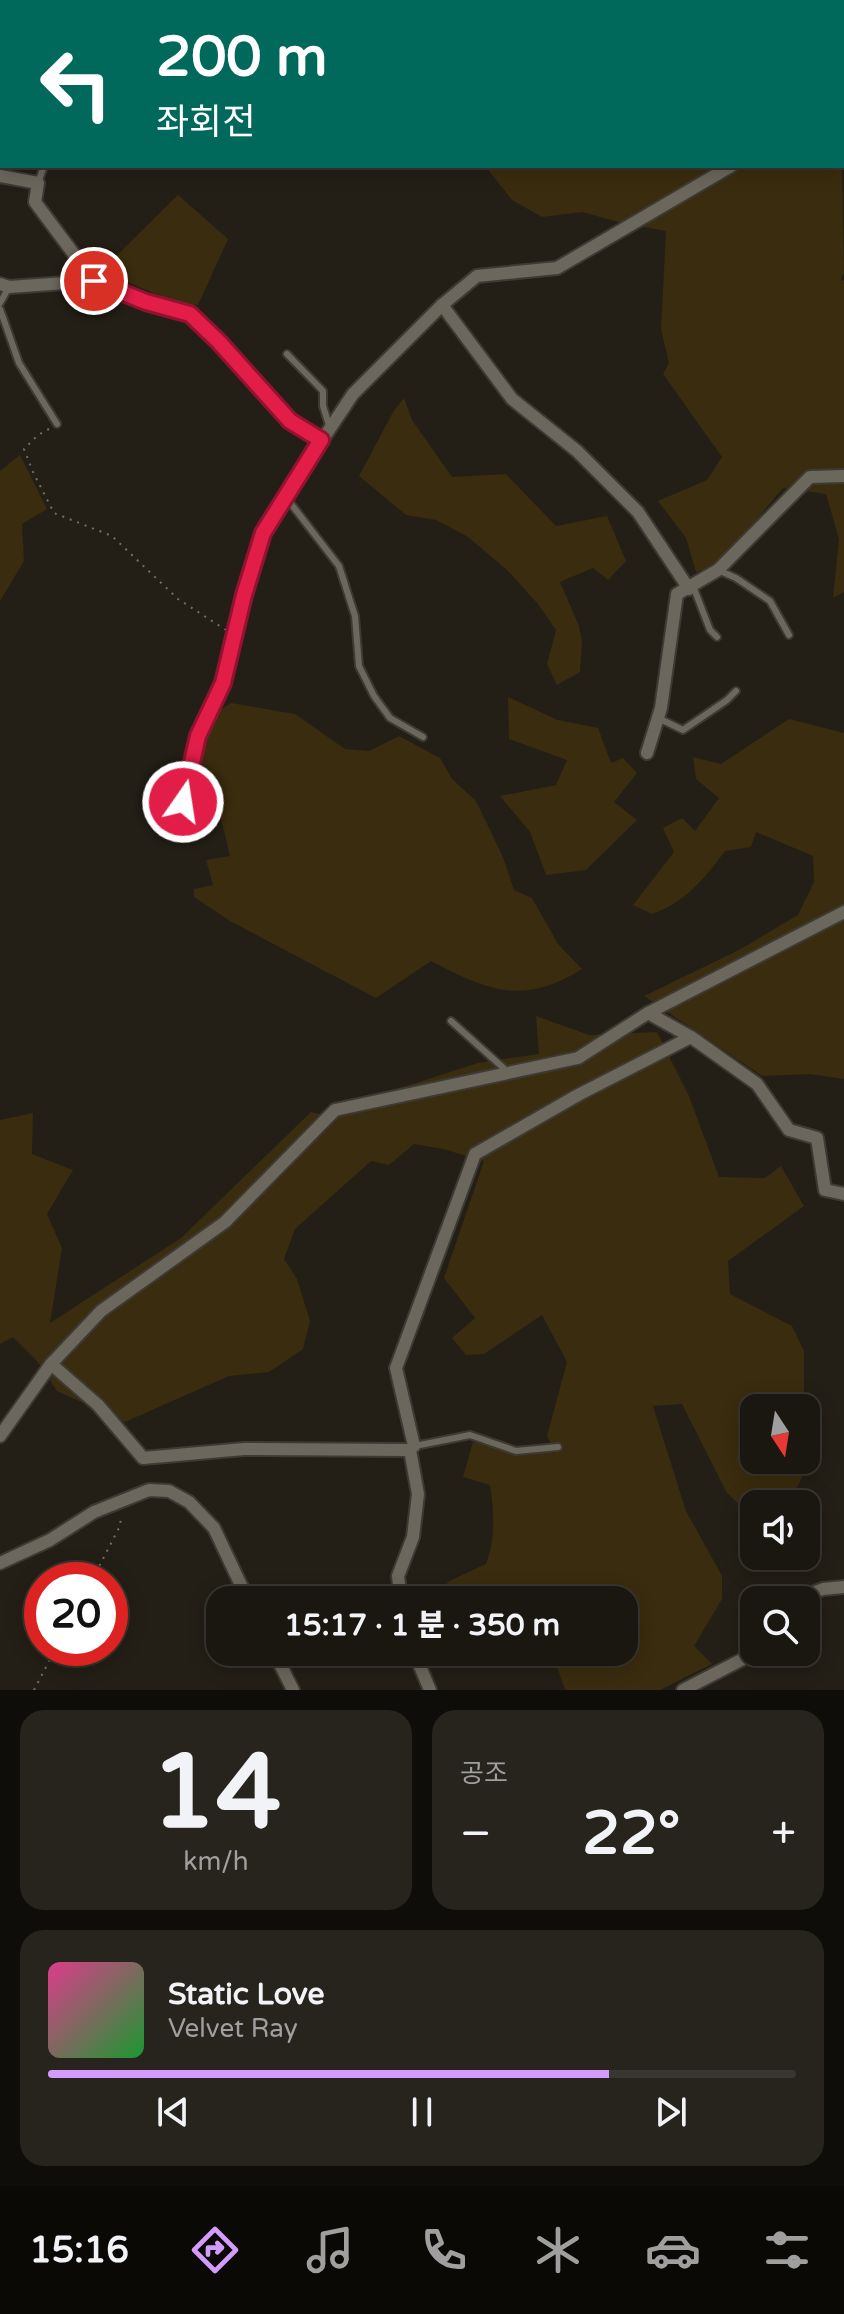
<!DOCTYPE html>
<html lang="ko">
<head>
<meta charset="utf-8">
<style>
	:root { --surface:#1a1710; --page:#27241e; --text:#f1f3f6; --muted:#9f9f9f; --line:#383630; --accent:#d39cfc }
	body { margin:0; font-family:"Varela Round","Noto Sans KR",sans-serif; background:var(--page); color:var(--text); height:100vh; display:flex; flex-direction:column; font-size:30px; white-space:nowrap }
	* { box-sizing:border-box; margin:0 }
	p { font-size:26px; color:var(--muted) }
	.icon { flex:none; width:44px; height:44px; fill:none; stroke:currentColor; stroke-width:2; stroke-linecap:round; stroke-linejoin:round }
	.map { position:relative; height:1690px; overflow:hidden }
	.side { display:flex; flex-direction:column; gap:20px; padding:20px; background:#0e0d09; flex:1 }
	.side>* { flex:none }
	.hud { position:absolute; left:0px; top:0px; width:844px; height:168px; box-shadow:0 4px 20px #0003,0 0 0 2px var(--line); background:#00695c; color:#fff; overflow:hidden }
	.needle { width:52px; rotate:168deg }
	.buttons { position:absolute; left:740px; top:1394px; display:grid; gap:16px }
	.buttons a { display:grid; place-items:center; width:80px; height:80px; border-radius:16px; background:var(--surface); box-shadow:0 4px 20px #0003,0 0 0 2px var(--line); font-size:40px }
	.speed { position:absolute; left:24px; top:1562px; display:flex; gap:16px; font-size:40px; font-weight:700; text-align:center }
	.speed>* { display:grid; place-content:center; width:104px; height:104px; border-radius:50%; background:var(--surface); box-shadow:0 4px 20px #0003,0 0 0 2px var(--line); line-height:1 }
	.speed .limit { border:12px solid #d22; background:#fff; color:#111 }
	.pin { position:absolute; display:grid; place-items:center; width:68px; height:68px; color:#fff; margin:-34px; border:4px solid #fff; border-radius:50%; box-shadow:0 2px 8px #0007 }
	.me { position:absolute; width:88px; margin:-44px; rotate:13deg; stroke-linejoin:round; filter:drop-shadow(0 0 6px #0008) }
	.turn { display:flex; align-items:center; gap:28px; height:168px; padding:0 24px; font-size:36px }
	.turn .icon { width:104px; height:104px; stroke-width:2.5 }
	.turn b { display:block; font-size:56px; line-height:68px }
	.big { font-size:60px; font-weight:800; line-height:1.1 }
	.side .card { flex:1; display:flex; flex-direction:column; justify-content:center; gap:12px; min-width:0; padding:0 28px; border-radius:24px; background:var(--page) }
	.side .dial { align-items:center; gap:0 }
	.dial b { font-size:104px; line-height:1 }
	.song { display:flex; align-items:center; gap:24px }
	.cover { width:96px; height:96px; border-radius:12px; background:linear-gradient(135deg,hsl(330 70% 55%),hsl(130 70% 35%)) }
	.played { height:8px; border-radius:4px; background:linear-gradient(90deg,var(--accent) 75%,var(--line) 75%) }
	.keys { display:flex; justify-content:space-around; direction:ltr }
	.heat { display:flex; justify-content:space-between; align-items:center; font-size:44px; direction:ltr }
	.side .tiles { flex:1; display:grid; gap:20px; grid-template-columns:1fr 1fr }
	.card:last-child { grid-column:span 2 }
	.trip { position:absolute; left:206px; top:1586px; width:432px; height:80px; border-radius:24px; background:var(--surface); box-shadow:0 4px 20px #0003,0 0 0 2px var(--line); font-weight:800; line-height:80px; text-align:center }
	.menu { display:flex; height:128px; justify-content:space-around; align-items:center; background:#0a0906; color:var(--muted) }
	.menu .icon { width:56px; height:56px }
	.menu .current { color:var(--accent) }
	.menu b { font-size:36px; color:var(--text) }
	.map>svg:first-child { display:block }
	.green { fill:#3a2c0e; fill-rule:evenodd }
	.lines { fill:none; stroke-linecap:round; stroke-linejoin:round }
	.lane-casing { stroke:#3d3a34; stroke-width:10 }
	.street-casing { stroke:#3d3a34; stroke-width:16 }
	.path { stroke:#726f67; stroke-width:2; stroke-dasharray:2 6; stroke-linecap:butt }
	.lane { stroke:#6c675c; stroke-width:6 }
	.street { stroke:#6c675c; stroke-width:12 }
	.route-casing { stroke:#92132f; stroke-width:20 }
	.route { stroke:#e11d48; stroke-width:14 }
</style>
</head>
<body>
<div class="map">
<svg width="844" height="1690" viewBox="0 0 844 1690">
	<rect width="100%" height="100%" fill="#231f16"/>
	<g class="green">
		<polygon points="291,0 728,0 732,2 292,2"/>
		<path d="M842,160L844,273L841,279L844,281V592L833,598L839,539L826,494L783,488C765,509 720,568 696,572L686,538L658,501L707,480L722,457L663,374L669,363L661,329L666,231L622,223L582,212L542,217L512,200L485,166H842Z"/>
		<polygon points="178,195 228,239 198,305 175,302 101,271"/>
		<polygon points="404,398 412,420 452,477 506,474 556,526 607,516 626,561 608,580 593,568 560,582 579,626 582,640 580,672 557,685 547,664 556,630 537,603 507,570 468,537 436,520 406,515 359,476 393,412"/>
		<polygon points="20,455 47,509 22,524 24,561 0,601 0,471"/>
		<polygon points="508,697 558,720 598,728 611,763 623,758 637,773 614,802 637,820 586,870 546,875 530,832 500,796 556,785 567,760 509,739"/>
		<path d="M231,703L295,714L345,749L369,751L399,736L440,758L452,779L476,801L503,857L514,890L532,898L558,944L582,969C523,1006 488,991 431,961L376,998L230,921L194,897V889L213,885L206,860L230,856L221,818L196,803L204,742L214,714Z"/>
		<path d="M789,719L844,733V1079L810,1074L762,1076L644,996L739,950L798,915L814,882L813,856L756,832L751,847L725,851C705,878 685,903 652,914L633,905L674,852L663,828L682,818L695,831L719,798L696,779L693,757L721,764Z"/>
		<path d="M536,1016L589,1035L657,1032L689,1096L719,1177L765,1178L781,1166L804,1206L728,1261L730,1294L792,1326L804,1351V1391L814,1453L789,1504H754V1517L751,1516L727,1493L682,1404L653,1406L686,1511L722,1576V1599L694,1646L712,1664L660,1690H565L552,1652H624V1600H535L530,1584L504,1600H433L449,1581L486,1564C496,1537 494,1514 490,1485L463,1477L473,1442L555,1453L547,1436L567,1362L542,1315L484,1354L466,1355L452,1338L475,1318L444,1278L484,1161L443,1149L414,1144L389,1165L371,1161L295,1229L284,1259L297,1279L310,1321L303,1349L269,1372L229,1376L125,1422L57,1391L37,1361L13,1337L0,1344V1120L33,1113L32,1154L73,1170L47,1214L62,1248L50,1323L181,1238L311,1112L319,1114L478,1063L539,1054ZM754,1408H806V1460H754Z"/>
	</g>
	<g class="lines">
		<defs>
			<g id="lane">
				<polyline points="38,183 44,166"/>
				<polyline points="0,303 9,287"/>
				<polyline points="0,309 19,363 57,424"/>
				<polyline points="287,354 323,391 323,406 329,425"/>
				<polyline points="718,570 736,578 770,601 789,635"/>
				<polyline points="693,586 710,630 717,637"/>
				<polyline points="658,718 683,730 727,700 736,691"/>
				<polyline points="183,802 198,736 223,683 244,595 263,533 285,496 339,566 355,616 359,666 374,696 390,718 423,737"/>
				<polyline points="451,1021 509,1073"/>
				<polyline points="415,1446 470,1435 516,1451 558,1447"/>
			</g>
			<g id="street">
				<polyline points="842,119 844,119"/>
				<polyline points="0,176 38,183 35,202 94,281"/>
				<polyline points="0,284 9,287 94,281 146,302 190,314 219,342 290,421 321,440"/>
				<polyline points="442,305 512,399 577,451 638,512 689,589"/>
				<polyline points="285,496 353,394 442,305 477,276 557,268 731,166"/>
				<polyline points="647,753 661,708 677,594 718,570 810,477 844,476"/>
				<polyline points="648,1013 691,1037 757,1084 789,1130 817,1138 825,1190 844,1194"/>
				<polyline points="51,1364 98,1405 143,1458 244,1449 410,1450 418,1494 413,1537 398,1576 401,1600"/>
				<polyline points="0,1436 51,1364 101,1311 225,1222 335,1110 578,1058 648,1013 844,912"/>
				<polyline points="414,1446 396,1368 475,1154 578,1095 691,1037"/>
				<polyline points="0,1563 50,1540 94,1512 149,1490 169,1491 189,1502 214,1528 248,1600"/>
				<polyline points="794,1600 823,1589 844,1587"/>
				<polyline points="274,1652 293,1690"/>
				<polyline points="414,1652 430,1690"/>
				<polyline points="683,1690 745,1658 754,1648"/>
			</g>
		</defs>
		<use href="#lane" class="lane-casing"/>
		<use href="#street" class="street-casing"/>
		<g class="path">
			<polyline points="0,3 4,0"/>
			<polyline points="49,429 38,435 24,449 33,472 54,513 112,536 178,599 226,630"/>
			<polyline points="92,1580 120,1526 121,1516"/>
			<polyline points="34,1690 56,1648"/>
		</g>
		<use href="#lane" class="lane"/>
		<use href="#street" class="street"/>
	</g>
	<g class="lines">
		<defs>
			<polyline id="route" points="94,281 146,302 190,314 219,342 290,421 321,440 263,533 244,595 223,683 198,736 183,802"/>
		</defs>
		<use href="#route" class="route-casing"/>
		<use href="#route" class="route"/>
	</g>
</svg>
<div class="buttons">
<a><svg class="needle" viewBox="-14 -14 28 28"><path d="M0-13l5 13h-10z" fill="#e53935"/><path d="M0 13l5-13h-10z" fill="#9f9f9f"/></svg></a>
<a><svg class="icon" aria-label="sound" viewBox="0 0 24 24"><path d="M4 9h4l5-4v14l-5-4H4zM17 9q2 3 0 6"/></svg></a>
<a><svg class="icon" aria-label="search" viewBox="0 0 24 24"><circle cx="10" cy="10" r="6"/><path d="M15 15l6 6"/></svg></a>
</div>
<div class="speed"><div class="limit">20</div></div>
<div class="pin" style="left:94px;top:281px;background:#d93025"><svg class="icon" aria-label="arrive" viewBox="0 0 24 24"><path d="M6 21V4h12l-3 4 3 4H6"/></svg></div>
<svg class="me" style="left:183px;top:802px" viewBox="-20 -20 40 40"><circle r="17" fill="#e11d48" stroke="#fff" stroke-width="3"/><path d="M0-11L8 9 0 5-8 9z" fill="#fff"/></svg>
<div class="trip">15:17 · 1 분 · 350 m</div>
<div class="hud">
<div class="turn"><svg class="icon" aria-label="left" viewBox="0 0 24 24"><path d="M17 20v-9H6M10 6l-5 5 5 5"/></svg><div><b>200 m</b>좌회전</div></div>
</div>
</div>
<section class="side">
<div class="tiles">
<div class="card dial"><b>14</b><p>km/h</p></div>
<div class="card"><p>공조</p>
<div class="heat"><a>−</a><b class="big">22°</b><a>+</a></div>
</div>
<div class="card">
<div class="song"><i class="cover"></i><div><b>Static Love</b><p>Velvet Ray</p></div></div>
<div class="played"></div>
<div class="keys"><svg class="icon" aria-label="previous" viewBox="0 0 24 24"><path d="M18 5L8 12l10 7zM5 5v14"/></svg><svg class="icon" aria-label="pause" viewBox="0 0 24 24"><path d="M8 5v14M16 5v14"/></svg><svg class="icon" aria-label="next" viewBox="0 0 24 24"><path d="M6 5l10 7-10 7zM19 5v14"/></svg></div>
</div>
</div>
</section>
<nav class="menu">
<b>15:16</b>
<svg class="icon current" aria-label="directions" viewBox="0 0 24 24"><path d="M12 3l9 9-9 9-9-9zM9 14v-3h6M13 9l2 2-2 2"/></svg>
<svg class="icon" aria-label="music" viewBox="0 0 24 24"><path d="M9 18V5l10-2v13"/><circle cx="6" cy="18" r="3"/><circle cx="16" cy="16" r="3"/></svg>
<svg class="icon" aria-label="phone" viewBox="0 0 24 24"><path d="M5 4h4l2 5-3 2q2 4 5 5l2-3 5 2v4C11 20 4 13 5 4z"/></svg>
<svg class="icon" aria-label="climate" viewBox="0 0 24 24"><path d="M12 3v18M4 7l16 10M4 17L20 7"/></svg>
<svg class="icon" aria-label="car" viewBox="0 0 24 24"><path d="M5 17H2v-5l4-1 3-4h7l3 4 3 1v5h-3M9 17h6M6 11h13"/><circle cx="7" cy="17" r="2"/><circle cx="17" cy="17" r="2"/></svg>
<svg class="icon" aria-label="filters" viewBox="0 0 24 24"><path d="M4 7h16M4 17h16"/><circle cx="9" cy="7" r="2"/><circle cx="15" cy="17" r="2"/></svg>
</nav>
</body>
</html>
